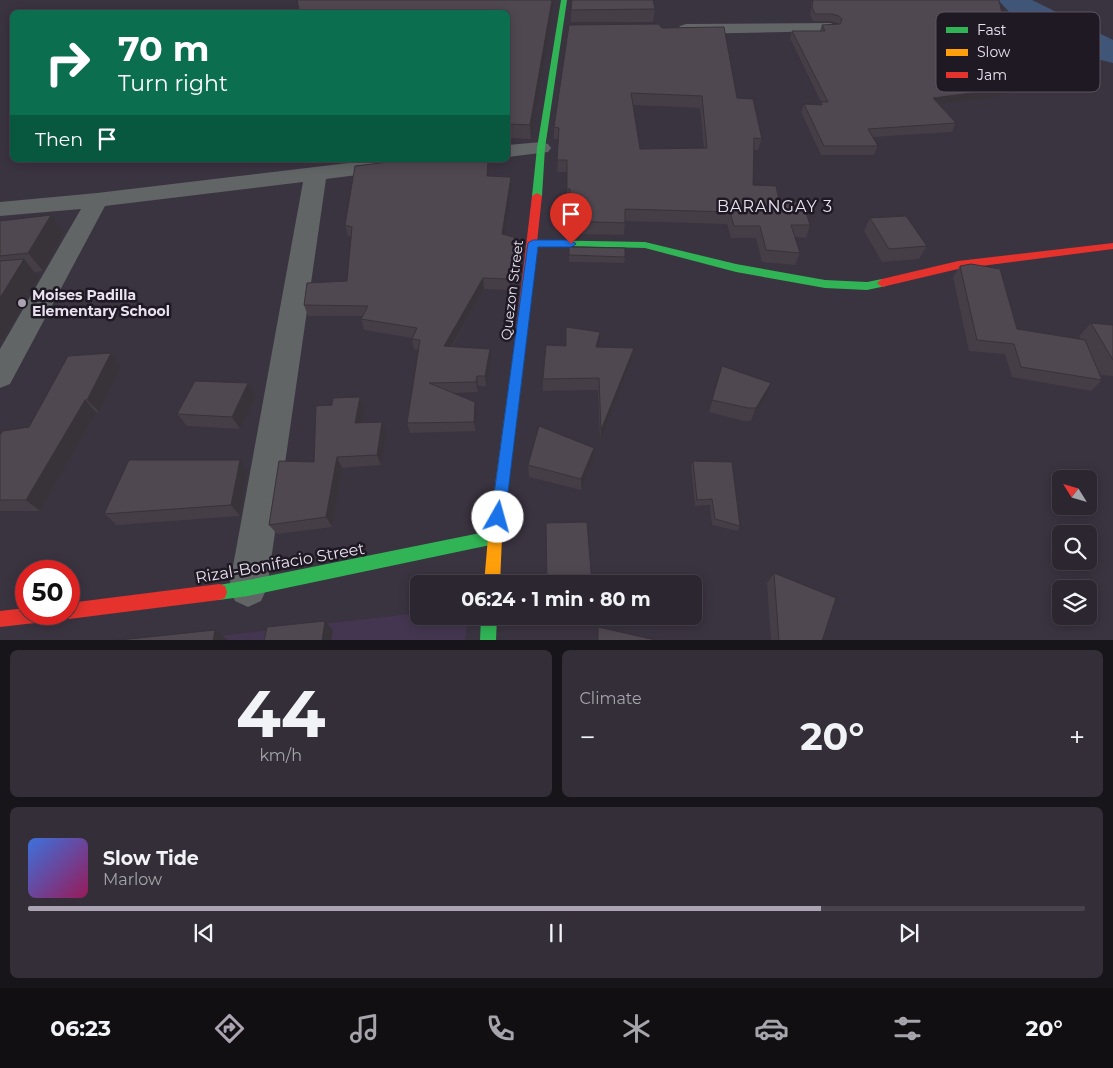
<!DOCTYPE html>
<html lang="en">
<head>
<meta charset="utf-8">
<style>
	:root { --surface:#2c2630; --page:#342e38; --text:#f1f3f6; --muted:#a6a5ab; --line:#48434c; --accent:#aca4b2 }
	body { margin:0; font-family:Montserrat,sans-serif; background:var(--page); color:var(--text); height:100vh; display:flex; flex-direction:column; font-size:19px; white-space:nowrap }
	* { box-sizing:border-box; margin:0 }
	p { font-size:16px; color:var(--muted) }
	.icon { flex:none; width:28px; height:28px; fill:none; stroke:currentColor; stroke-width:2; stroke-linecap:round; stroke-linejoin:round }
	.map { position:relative; height:640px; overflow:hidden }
	.drawer { display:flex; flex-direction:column; gap:10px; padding:10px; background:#18151a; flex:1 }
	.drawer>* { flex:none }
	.top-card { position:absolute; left:10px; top:10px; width:500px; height:152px; border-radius:8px; box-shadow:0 2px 12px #0003,0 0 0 1px var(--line); background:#0b6e4f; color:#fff; overflow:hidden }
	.needle { width:32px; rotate:307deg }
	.tools { position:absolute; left:1052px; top:470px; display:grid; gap:10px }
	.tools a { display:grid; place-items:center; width:45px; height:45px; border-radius:8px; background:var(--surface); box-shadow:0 2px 12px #0003,0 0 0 1px var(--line); font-size:25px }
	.speed { position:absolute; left:15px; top:560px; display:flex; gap:10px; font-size:25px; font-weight:700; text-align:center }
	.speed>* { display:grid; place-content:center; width:65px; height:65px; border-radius:50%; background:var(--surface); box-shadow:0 2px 12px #0003,0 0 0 1px var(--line); line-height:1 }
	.speed .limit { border:8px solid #d22; background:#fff; color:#111 }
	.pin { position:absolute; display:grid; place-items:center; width:42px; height:42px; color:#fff; margin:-51px -21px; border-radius:50% 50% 50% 0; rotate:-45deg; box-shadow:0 0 5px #0007 }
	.pin .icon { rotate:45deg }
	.me { position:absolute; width:55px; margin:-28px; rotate:7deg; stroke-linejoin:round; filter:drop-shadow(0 0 4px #0008) }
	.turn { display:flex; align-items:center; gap:18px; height:105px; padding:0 25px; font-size:22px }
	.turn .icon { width:65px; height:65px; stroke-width:2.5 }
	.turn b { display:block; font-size:35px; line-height:42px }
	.then { display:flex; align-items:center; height:48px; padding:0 25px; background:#0003; gap:10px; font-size:19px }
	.big { font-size:38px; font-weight:700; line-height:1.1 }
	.drawer .card { flex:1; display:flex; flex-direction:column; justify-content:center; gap:8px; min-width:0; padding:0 18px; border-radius:8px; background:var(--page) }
	.drawer .dial { align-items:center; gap:0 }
	.dial b { font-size:65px; line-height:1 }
	.song { display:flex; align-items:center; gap:15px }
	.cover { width:60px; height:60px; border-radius:8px; background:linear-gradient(135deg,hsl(220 70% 55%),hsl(330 70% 35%)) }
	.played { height:5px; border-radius:2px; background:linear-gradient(90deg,var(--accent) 75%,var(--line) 75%) }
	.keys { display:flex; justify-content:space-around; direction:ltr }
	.heat { display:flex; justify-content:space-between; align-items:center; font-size:28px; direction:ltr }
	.drawer .tiles { flex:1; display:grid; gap:10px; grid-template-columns:1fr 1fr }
	.card:last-child { grid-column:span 2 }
	.trip { position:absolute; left:410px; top:575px; width:292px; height:50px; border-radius:8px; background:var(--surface); box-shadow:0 2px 12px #0003,0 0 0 1px var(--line); font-weight:700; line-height:50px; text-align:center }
	.tab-bar { display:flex; height:80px; justify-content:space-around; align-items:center; background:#120f13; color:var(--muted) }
	.tab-bar .icon { width:35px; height:35px }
	.tab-bar .selected { color:var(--accent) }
	.tab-bar b { font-size:22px; color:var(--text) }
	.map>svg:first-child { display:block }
	.built { fill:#443650 }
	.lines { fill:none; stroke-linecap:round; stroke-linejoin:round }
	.river { fill:#405678; fill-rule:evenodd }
	.street { fill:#616566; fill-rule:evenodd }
	.fast { fill:#30b455; fill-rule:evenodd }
	.slow { fill:#ff9f0a; fill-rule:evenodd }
	.jam { fill:#e5322d; fill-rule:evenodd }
	.wall { fill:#453e46; fill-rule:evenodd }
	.shaded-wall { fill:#383239 }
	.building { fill:#504851; stroke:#383239; fill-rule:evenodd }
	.route { fill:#1a73e8; stroke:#114b97 }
	.poi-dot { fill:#aca4b2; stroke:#1f1924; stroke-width:2 }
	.labels { text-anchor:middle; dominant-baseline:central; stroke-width:5; stroke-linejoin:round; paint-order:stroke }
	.street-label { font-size:14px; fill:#e9e1f0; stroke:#1f1924 }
	.poi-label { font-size:14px; font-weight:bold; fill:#e9e1f0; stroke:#1f1924; text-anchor:start }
	.quarter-label { font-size:16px; letter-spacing:1px; fill:#e9e1f0; stroke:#1f1924 }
	.near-street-label { font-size:16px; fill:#e9e1f0; stroke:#1f1924 }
	.key { fill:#1f1924; stroke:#5c5561; stroke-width:1 }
	.key-label { font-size:14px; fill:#e9e1f0 }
</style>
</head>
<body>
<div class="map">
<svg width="1113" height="641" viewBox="0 0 1113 641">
	<rect width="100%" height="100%" fill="#3a3340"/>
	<polygon class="built" points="419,613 419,616 468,616 465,640 175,641"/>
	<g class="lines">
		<polygon class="river" points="998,0 1032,0 1113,40 1113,63 1101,60 1013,16"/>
		<g class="street">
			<polygon points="830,23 836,25 838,28 836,31 686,34 680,32 678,29 680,26 686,24"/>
			<polygon points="541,142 548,144 551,148 548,152 508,157 508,145"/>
			<polygon points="374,160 439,160 436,165 428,166 326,179 267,588 261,601 248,607 235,601 229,588 303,182 105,206 10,384 0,388 0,349 81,209 0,216 0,202 97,193"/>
		</g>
		<g class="fast">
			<polygon points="561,0 567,0 545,148 542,196 537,199 532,196 537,148"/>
			<polygon points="533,240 645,242 736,264 825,280 867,282 882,279 887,283 886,286 867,290 825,288 736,272 645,248 529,245 528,243"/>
			<polygon points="495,530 500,532 502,537 500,542 495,544 248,596 219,600 213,598 211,592 213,586 248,580"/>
			<polygon points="481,616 497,616 496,641 480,641"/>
		</g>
		<polygon class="slow" points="519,349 523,351 525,354 502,537 500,584 484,584 488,537 513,354 515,351"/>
		<g class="jam">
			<polygon points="537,193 542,196 525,354 523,357 515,357 513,354 532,196"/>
			<polygon points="1113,243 1113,249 958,269 882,287 877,283 882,279 958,261"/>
			<polygon points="219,584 225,586 227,592 225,598 219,600 69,619 63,617 62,614 69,614 69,603"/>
			<polygon points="26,608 26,614 52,614 50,620 44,622 0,627 0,611"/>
		</g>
	</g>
	<g class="wall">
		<polygon points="555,0 531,139 508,138 508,12"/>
		<polygon points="812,0 999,0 1005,26 1001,34 1072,70 1067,78 990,98 939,105 956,123 952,132 873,137 878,146 874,155 821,155 801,112 804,104 820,105 821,102 790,38 792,31 820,31 822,25 838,24 837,23 830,21 813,21 810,15"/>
		<polygon points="655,9 653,22 571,22 571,10"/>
		<path d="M569,25L737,98L762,139L758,150H754L753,185L779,200L810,225L806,238L795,237L800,253L795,265L762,262L756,238H731L727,224L625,221L624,235L570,234V201H567V172H557L559,139H554V127ZM633,105L700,108L704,148L640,149Z"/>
		<polygon points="489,160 488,176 511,177 512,187 504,235 517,238 517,248 510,290 484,289 452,347 492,359 486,386 478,386 478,392 453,393 475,402 477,412 476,431 410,433 407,423 419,350 414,349 412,339 412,338 364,330 361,319 362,316 308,316 304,305 347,281 351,236 348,236 345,225"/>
		<polygon points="870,218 927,246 919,259 882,262 864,231"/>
		<polygon points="0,221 64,233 43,271 34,272 39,278 4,339 0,340"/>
		<polygon points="569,247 625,257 624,263 569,262"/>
		<polygon points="960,266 1017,329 1081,339 1079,336 1091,323 1113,325 1113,376 1101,375 1095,365 1102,380 1091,391 1012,377 1005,354 969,351 953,277"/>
		<polygon points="599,344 598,347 634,348 632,360 600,441 598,390 543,391 543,379 566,346"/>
		<polygon points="111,353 121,366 99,412 96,412 40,511 0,511 0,435 29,427"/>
		<polygon points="722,366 766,396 751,421 743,421 709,412"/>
		<polygon points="256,396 240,429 187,426 177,414"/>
		<polygon points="360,397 365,409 362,423 386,433 381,465 342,468 332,527 277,534 269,525"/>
		<polygon points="593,459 581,490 529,477 528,465"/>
		<polygon points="693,461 740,526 737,531 712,525 710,505 695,506 691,467"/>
		<polygon points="248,472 240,516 117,525 104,514"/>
		<polygon points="774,573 822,641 771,641 767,583"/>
	</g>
	<g class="shaded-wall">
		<polygon points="552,0 555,0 531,139 530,125"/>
		<polygon points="1072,70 1067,78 990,98 929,106 933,98"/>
		<polygon points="488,160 489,160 488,187 487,176"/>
		<polygon points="511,177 512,187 503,245 502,234"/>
		<polygon points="51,215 64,233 43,271 28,253"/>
		<polygon points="517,238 517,248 510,290 509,279"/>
		<polygon points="24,259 39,278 4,339 0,340 0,298"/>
		<polygon points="483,278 484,289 446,356 444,346"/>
		<polygon points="600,332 599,344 595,359 596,347"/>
		<polygon points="634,348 632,360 600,441 601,430"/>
		<polygon points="490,349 492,359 486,386 485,376"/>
		<polygon points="111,353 121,366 99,412 87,400"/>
		<polygon points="477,376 478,386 478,392 476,382"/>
		<polygon points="248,383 256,396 240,429 232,417"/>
		<polygon points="771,383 766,396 751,421 756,408"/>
		<polygon points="360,397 365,409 360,434 355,423"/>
		<polygon points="85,400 96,412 40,511 26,500"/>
		<polygon points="475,402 477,412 476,431 474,422"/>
		<polygon points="382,422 386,433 381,465 377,455"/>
		<polygon points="594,448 593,459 581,490 581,479"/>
		<polygon points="337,457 342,468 332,527 326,517"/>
		<polygon points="240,460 248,472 240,516 231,505"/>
		<polygon points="325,621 333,630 331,641 322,641"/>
		<polygon points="215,630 229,641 213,641"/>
	</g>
	<g class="building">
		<polygon points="297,0 552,0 530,125 508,124 508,12 280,12 299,11"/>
		<polygon points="572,0 653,0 655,9 571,10"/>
		<polygon points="813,0 999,0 1005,26 986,26 1072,70 994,90 933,98 956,123 868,129 878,146 824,146 804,104 822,105 821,102 828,102 792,31 825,31 822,25 840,24 842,19 839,16 832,14 815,14 812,7"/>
		<path d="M658,24L662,28L724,27L737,98L753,99L762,139L754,138L753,185L776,186L779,200L803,202L810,225H791L800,253L766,250L760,226H734L730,212L625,209V223L570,221V189H567V160H557L559,128L554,127L569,25ZM631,93L702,96L707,148L640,149Z"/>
		<polygon points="406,160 488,160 487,176 511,177 502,234 517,238 509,279 483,278 444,346 490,349 485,376 477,376 476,382 429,383 475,402 474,422 407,423 420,340 412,339 417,328 361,319 368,306 304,305 307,283 347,281 352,227 345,225 355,166"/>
		<polygon points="51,215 28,253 0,256 0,221"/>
		<polygon points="906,216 927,246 889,249 870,218"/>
		<polygon points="569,247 625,248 625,257 569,255"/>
		<polygon points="24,259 0,298 0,261"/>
		<polygon points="971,264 1000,269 1017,329 1085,340 1102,380 1021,367 1014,344 977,340 960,266"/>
		<polygon points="1091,323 1113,325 1113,360"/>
		<polygon points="566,327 600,332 596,347 634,348 601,430 599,378 543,379 546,345 566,346"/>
		<polygon points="111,353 87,400 85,400 26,500 0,500 0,435 3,431 29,427 68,356"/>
		<polygon points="722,366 771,383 756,408 748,408 712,400"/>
		<polygon points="195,381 248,383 232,417 177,414"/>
		<polygon points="360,397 355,423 382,422 377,455 337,457 326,517 269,525 279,461 314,462 316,406 332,405 333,398"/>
		<polygon points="539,426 594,448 581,479 528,465"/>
		<polygon points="129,460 240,460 231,505 104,514"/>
		<polygon points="693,461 732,462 740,526 715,519 712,499 697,500"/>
		<polygon points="587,522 592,584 547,584 546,523"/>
		<polygon points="774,573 836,598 822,641 779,641"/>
		<polygon points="325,621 322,641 264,641 267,627"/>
		<polygon points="598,627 660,641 598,641"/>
		<polygon points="215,630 213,641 110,641"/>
	</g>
	<polygon class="route" points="533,240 571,240 576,244 571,247 538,247 505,517 503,522 498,524 493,522 491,517 528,243"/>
	<circle class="poi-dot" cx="22" cy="303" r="5"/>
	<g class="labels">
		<g class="street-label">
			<text transform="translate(512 290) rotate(-83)">Quezon Street</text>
		</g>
		<g class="poi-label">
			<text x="32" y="295">Moises Padilla<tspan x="32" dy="16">Elementary School</tspan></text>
		</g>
		<g class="quarter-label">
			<text x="775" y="206">BARANGAY 3</text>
		</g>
		<g class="near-street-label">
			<text transform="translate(280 563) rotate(-10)">Rizal-Bonifacio Street</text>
		</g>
	</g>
	<rect x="936" y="12" width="164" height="80" rx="8" class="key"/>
	<rect x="946" y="27" width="22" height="6" fill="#30b455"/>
	<rect x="946" y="49" width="22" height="7" fill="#ff9f0a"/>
	<rect x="946" y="72" width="22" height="6" fill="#e5322d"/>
	<g class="key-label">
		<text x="977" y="35">Fast</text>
		<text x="977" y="57">Slow</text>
		<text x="977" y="80">Jam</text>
	</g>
</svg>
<div class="tools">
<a><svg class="needle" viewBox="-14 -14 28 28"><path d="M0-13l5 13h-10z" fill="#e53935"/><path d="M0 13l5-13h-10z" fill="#a6a5ab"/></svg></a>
<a><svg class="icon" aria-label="search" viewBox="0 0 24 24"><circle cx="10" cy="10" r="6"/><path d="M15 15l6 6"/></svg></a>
<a><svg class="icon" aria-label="layers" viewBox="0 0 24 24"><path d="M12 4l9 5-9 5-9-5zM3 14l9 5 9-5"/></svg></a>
</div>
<div class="speed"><div class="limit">50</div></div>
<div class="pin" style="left:571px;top:244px;background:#d93025"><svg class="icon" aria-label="arrive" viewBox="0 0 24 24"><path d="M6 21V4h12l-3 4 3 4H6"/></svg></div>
<svg class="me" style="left:498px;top:517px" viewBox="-20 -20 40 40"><circle r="19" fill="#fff"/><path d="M0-13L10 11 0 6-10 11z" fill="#1a73e8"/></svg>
<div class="trip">06:24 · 1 min · 80 m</div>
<div class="top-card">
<div class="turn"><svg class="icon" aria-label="right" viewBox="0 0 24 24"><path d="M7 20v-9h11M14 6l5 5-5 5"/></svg><div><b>70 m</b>Turn right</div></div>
<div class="then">Then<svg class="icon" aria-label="arrive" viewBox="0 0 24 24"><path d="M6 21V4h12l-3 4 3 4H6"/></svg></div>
</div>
</div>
<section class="drawer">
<div class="tiles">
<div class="card dial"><b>44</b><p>km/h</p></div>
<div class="card"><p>Climate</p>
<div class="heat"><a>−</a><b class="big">20°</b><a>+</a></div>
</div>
<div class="card">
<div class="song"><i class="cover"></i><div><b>Slow Tide</b><p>Marlow</p></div></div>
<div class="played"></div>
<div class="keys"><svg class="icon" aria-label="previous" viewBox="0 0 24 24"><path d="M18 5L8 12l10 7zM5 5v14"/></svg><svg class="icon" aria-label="pause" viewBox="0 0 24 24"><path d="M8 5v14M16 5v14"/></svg><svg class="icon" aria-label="next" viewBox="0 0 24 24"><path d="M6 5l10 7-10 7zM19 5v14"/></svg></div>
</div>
</div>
</section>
<nav class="tab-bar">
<b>06:23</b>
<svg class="icon selected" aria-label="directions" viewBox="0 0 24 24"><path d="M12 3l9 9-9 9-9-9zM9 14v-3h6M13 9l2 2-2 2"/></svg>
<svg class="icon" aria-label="music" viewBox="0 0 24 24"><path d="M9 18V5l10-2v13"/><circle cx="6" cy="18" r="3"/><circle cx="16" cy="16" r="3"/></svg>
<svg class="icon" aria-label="phone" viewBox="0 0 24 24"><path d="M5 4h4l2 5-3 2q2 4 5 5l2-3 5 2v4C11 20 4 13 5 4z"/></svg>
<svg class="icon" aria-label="climate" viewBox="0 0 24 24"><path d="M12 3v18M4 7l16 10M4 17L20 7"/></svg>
<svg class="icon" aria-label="car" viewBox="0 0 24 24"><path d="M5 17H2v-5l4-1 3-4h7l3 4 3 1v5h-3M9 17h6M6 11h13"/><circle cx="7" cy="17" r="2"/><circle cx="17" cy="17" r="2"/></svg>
<svg class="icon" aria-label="filters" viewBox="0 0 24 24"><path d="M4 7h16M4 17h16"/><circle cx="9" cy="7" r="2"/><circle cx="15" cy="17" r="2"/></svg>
<b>20°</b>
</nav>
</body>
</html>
